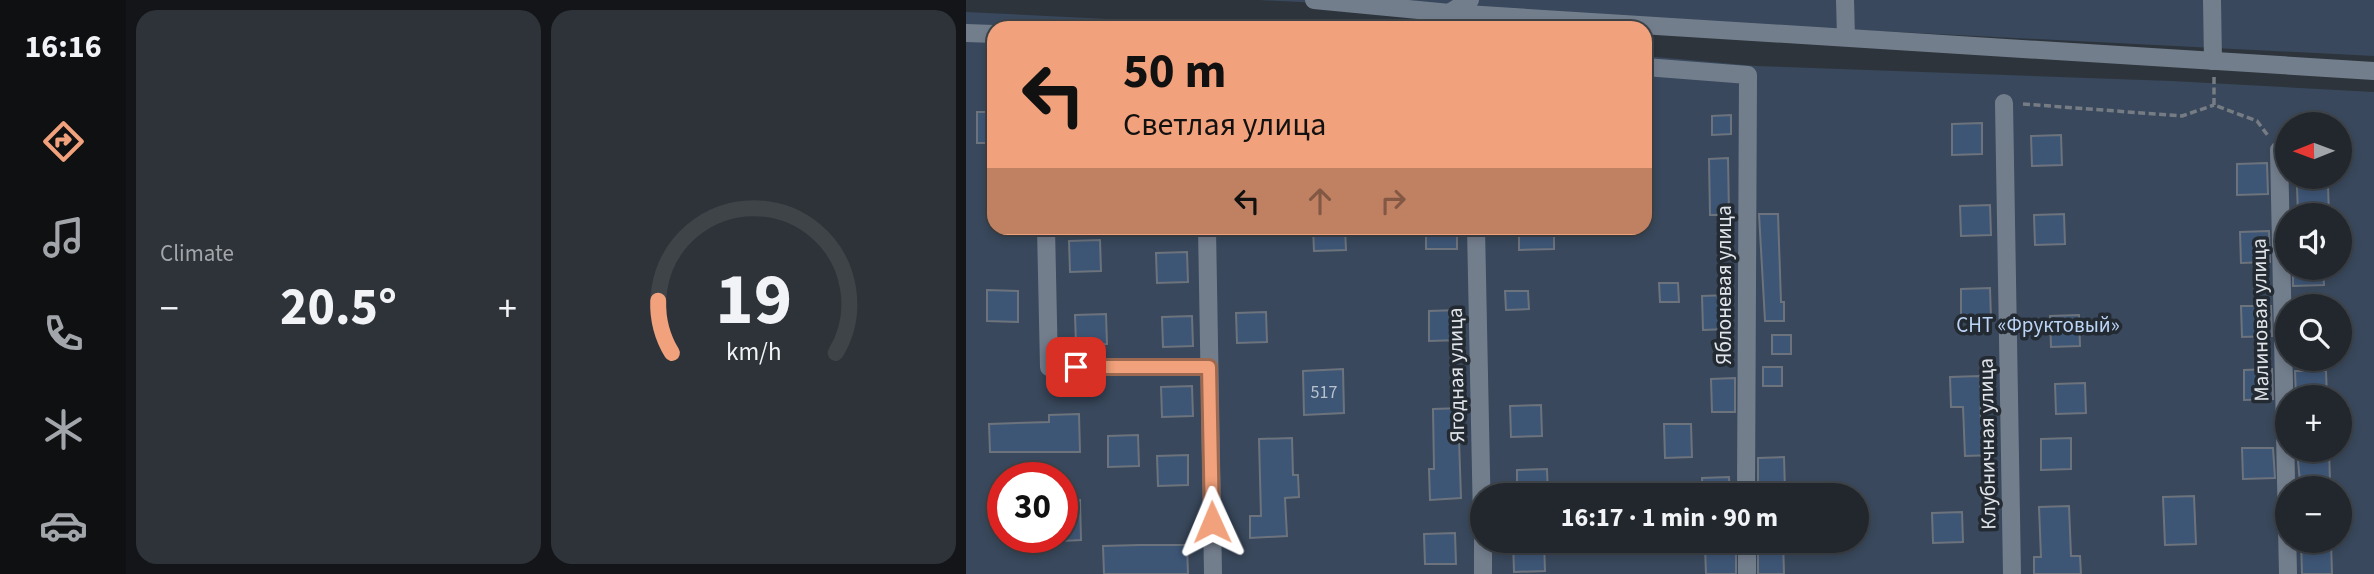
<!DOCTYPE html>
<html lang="en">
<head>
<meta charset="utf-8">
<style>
	:root { --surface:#22272d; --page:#2e3339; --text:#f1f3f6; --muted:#a2a5aa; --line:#3f4449; --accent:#f1a17b }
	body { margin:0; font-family:"Source Sans 3",sans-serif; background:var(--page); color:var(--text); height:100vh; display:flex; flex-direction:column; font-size:26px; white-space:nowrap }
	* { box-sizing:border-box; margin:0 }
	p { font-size:23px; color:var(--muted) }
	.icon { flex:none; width:38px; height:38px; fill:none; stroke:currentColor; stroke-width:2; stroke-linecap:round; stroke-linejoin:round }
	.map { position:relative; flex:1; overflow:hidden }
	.drawer { display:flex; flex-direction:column; gap:10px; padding:10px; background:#131519; width:840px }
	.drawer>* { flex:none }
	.guide { position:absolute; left:21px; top:21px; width:665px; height:214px; border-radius:21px; box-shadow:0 4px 10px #0003,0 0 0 2px var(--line); background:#f1a17b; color:#111; overflow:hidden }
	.needle { width:46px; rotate:269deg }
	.tools { position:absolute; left:1309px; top:112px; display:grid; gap:14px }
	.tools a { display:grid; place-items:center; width:77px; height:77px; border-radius:50%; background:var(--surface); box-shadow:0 4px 10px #0003,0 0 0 2px var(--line); font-size:35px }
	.speed { position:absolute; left:21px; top:462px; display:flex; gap:14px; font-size:35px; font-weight:700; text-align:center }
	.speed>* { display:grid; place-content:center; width:91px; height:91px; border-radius:50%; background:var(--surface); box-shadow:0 4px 10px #0003,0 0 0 2px var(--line); line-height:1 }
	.speed .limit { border:10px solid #d22; background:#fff; color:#111 }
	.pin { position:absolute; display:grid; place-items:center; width:60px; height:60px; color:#fff; margin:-30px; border-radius:14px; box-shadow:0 4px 10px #0006 }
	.me { position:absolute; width:77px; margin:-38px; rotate:359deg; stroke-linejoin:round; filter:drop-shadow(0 0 5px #0008) }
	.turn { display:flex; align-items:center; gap:24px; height:147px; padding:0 21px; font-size:32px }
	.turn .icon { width:91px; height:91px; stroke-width:2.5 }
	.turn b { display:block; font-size:49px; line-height:60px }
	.lanes { display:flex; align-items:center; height:66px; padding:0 21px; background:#0003; justify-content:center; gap:35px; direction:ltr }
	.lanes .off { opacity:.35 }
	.big { font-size:52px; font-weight:700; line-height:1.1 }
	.drawer .widget { flex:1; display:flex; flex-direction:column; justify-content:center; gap:10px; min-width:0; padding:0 24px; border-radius:21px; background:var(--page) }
	.drawer .dial { align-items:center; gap:0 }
	.dial svg { height:182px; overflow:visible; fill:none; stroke:var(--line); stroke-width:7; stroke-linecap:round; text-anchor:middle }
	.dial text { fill:var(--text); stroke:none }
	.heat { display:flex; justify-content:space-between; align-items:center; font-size:38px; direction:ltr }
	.drawer .tiles { flex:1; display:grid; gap:10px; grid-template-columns:repeat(2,1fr) }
	.trip { position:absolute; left:504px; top:483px; width:399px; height:70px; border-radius:35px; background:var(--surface); box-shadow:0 4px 10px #0003,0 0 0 2px var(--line); font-weight:700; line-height:70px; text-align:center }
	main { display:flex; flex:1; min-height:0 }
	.dock { display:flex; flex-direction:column; width:126px; justify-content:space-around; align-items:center; background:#0e1012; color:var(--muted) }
	.dock .icon { width:49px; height:49px }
	.dock .current { color:var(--accent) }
	.dock b { font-size:32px; color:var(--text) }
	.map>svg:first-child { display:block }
	.green { fill:#39485c; fill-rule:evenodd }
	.building { fill:#3e5676; stroke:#6c737d; stroke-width:2 }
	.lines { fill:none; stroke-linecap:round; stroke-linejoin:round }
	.path { stroke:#767c83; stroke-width:3.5; stroke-dasharray:7 3.5; stroke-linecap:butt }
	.minor { stroke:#737e8d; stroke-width:18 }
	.route-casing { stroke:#9d6950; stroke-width:18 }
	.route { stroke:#f1a17b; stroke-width:12 }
	.labels { text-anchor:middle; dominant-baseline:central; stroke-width:7; stroke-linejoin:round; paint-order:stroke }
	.number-label { font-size:18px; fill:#b8c1ce }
	.street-label { font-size:21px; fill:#e1e5eb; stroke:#232a32 }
	.park-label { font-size:21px; fill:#bcd4f6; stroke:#232a32 }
</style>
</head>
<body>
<main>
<nav class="dock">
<b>16:16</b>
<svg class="icon current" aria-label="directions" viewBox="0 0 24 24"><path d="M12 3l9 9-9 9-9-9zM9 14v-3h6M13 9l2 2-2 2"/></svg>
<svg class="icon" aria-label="music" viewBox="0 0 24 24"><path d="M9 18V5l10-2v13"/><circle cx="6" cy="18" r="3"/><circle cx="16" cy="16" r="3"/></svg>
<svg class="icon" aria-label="phone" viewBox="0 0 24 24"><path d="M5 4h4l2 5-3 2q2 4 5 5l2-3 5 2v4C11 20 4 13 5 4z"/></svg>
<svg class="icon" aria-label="climate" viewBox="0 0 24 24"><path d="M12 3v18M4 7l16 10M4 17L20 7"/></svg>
<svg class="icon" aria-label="car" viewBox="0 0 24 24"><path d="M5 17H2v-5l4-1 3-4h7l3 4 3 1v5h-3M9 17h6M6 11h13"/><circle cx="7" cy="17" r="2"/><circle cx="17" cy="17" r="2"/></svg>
</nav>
<section class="drawer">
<div class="tiles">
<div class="widget"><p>Climate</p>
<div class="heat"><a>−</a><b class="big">20.5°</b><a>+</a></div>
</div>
<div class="widget dial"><svg viewBox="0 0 100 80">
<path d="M14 69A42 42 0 1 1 86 69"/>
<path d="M14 69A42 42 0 0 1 8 46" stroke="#f1a17b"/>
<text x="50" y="56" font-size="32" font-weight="700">19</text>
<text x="50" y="72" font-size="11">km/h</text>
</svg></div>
</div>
</section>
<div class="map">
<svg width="1408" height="574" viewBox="0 0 1408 574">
	<rect width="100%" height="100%" fill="#2d343c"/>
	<g class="green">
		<polygon points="293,0 1408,0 1408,56"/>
		<path d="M0,12L327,28H28V228H679V56L790,66L1206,81L1408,92V574H0ZM1321,124H1374V177H1321ZM1321,215H1374V268H1321ZM1321,306H1374V359H1321ZM1321,397H1374V450H1321ZM37,478H96V537H37ZM1321,488H1374V541H1321ZM516,495H891V541H516Z"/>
	</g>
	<g class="building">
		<rect x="11" y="112" width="17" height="31"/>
		<polygon points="765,115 765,134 746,135 746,116"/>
		<polygon points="1016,123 1016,154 986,155 986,124"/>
		<polygon points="1095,135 1096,165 1066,166 1065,136"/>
		<polygon points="762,158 763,215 744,215 743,159"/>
		<polygon points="1301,163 1302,194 1271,195 1271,164"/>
		<polygon points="1362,186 1363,215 1332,215 1331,187"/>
		<polygon points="1024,205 1025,235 995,236 994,206"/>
		<polygon points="793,214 812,214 815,302 818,302 818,321 799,321"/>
		<polygon points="1098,214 1099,244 1069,245 1068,215"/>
		<polygon points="347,228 379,228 380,250 348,251"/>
		<rect x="460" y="228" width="31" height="21"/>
		<polygon points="553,228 588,228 588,249 553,250"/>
		<polygon points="1303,231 1304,262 1275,263 1274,232"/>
		<polygon points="134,240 135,271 104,272 103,241"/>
		<polygon points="221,252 222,282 191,283 190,253"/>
		<polygon points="1327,268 1357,268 1358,285 1327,286"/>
		<polygon points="693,283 712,283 713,302 694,302"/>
		<polygon points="1024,288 1025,318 995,319 995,289"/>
		<polygon points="21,290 52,291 52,322 21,321"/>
		<polygon points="539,291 562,291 563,309 540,310"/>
		<polygon points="763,295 764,329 737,330 736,296"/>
		<polygon points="1275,306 1305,306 1306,336 1276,337"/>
		<polygon points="493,310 494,340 463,341 463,311"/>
		<polygon points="300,312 301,342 271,343 270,313"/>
		<polygon points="140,314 141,344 110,345 109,315"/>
		<polygon points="1113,315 1114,346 1085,347 1084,316"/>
		<polygon points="226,316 227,346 197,347 196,317"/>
		<rect x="806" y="335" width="19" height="19"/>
		<rect x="797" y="367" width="19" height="19"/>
		<polygon points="377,369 378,413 338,415 337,371"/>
		<polygon points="1306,369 1307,399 1278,400 1278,370"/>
		<polygon points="1329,371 1360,371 1361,397 1330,397"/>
		<polygon points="1014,376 1015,425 1028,424 1029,455 999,456 997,407 985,407 984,377"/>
		<polygon points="769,378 769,412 746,412 745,379"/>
		<polygon points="1119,383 1120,413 1090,414 1089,384"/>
		<polygon points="226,386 227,416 196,417 195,387"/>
		<polygon points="575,405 576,436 545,437 544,406"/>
		<polygon points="497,408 498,439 493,439 495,498 464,500 463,469 468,469 467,409"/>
		<polygon points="113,414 114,452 24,452 23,424 83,422 83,415"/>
		<polygon points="698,424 725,424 726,457 699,458"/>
		<polygon points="172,435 173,466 142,467 142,436"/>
		<polygon points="326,438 327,475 332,475 333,497 319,498 321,536 284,538 284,516 295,516 293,439"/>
		<polygon points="1105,438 1105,469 1075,470 1075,439"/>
		<polygon points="1276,448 1307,448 1309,478 1277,479"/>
		<polygon points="1363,450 1364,481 1334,482 1331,451"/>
		<polygon points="222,455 222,485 192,486 191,456"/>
		<polygon points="818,457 819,490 792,491 792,458"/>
		<polygon points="581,469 582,495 551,495 551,470"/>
		<polygon points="763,477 764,495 737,495 736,478"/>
		<polygon points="1228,496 1230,544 1199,545 1197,497"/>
		<polygon points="96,500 114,500 115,540 96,541"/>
		<polygon points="1103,506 1105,556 1114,556 1115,574 1068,574 1068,557 1075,557 1073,507"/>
		<polygon points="996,512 997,542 967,543 966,513"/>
		<polygon points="489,533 490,564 459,564 458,534"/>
		<polygon points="547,541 578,541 579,571 548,572"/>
		<polygon points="792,541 817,541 818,574 792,574"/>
		<polygon points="1335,541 1365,541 1366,574 1336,574"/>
		<polygon points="173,545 221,545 222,574 138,574 137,546"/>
		<polygon points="770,546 770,574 740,574 739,547"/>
	</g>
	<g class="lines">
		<g class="path">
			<polyline points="1248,77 1248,105 1291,121 1303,137"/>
			<polyline points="1057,104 1216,116 1248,105"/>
		</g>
		<g class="minor">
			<polyline points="348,0 484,13 1408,71"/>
			<polyline points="879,0 880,37"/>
			<polyline points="1246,0 1247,61"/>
			<polyline points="459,28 504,0"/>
			<polyline points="0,33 28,34"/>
			<polyline points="679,67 782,75 780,495"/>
			<polyline points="1038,103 1046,574"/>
			<polyline points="1313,150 1322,574"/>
			<polyline points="80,228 83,367 243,367"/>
			<polyline points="241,228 247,574"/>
			<polyline points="510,228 516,521"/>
			<polyline points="517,541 517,574"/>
			<polyline points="781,541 781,574"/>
		</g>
	</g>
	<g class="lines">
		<defs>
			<polyline id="route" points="110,367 243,367 246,522"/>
		</defs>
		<use href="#route" class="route-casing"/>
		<use href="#route" class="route"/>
	</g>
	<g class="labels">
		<g class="number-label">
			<text x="358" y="392">517</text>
		</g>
		<g class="street-label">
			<text transform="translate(758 285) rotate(-90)">Яблоневая улица</text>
			<text transform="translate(1294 320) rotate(-91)">Малиновая улица</text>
			<text transform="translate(490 375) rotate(-91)">Ягодная улица</text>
			<text transform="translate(1021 444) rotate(-91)">Клубничная улица</text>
		</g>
		<g class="park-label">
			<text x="1072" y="325">СНТ «Фруктовый»</text>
		</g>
	</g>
</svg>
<div class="tools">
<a><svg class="needle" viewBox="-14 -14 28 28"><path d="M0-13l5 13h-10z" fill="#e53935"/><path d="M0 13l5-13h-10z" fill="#a2a5aa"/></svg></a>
<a><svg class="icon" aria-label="sound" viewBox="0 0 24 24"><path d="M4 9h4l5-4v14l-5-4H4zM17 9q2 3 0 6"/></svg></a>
<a><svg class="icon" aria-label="search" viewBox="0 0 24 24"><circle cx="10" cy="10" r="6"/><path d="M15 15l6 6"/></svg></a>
<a>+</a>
<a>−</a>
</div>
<div class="speed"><div class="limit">30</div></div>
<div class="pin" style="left:110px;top:367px;background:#d93025"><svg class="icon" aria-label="arrive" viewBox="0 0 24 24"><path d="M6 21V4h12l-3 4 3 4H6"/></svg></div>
<svg class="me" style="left:246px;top:522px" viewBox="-20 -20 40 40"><path d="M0-17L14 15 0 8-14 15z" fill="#f1a17b" stroke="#fff" stroke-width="4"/></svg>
<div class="trip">16:17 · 1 min · 90 m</div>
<div class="guide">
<div class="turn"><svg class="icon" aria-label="left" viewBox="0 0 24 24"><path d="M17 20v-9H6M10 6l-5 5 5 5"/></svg><div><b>50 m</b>Светлая улица</div></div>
<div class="lanes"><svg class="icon" aria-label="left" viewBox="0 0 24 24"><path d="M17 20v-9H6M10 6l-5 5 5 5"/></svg><svg class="icon off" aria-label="ahead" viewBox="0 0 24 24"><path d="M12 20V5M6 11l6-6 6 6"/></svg><svg class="icon off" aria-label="right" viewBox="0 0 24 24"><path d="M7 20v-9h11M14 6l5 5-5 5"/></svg></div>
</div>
</div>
</main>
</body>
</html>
